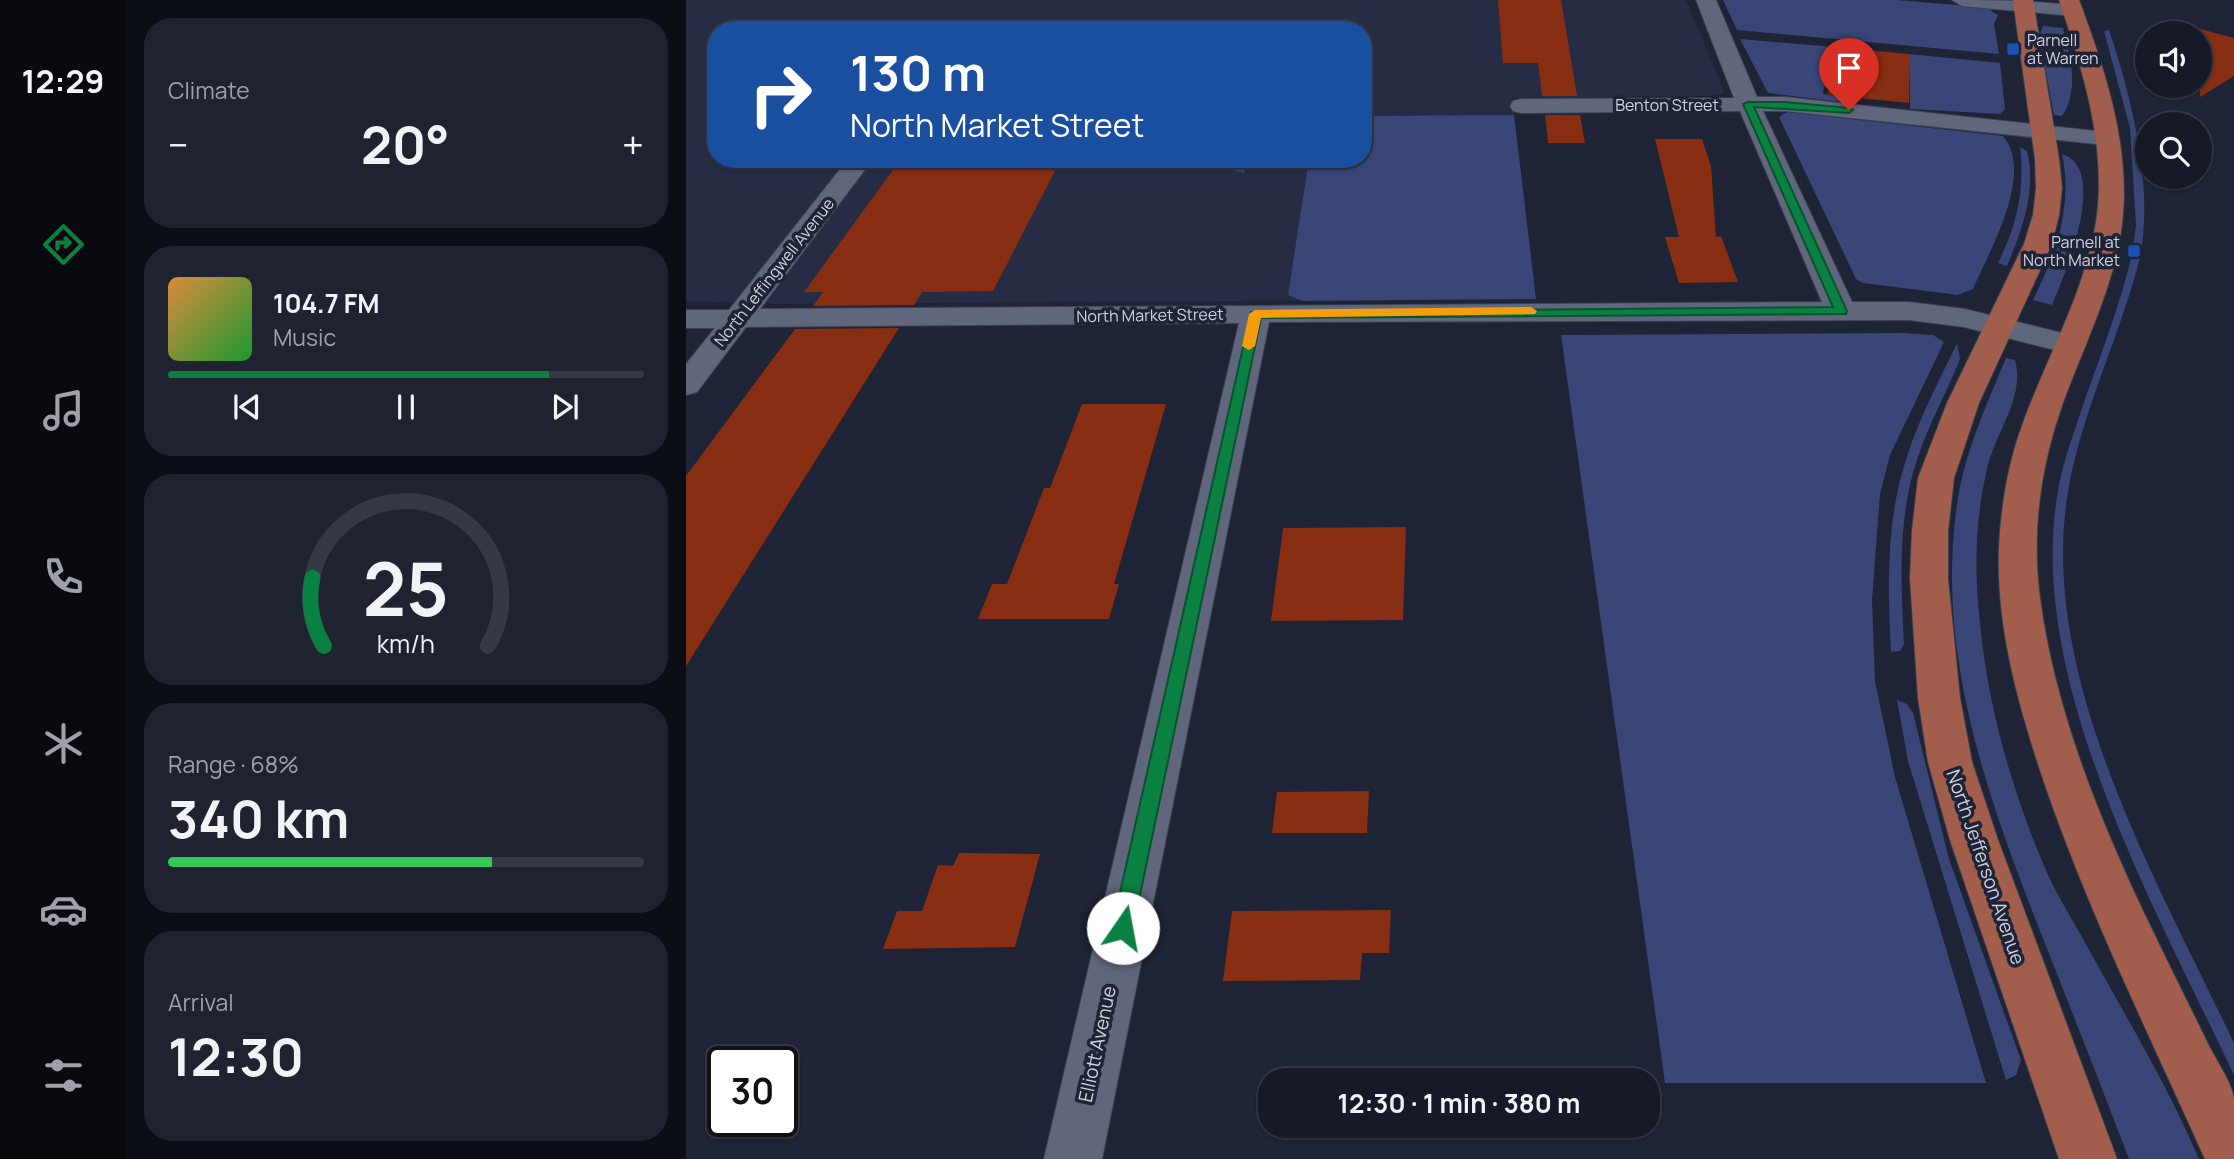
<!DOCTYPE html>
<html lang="en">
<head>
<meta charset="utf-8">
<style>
	:root { --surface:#161a28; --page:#1f2330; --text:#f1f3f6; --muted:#9ea1a8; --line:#353845; --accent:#0b8043 }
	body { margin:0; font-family:Manrope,sans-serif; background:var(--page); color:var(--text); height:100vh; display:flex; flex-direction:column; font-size:26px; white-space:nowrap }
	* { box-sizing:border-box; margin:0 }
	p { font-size:23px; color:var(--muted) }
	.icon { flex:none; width:38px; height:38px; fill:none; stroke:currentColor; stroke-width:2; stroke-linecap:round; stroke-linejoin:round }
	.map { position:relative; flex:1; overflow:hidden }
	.details { display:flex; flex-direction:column; gap:18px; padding:18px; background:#0c0e16; width:560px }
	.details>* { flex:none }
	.guide { position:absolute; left:21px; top:21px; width:665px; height:147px; border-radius:28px; box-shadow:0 2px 5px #0004,0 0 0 2px var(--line); background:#1a4fa0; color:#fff; overflow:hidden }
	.tools { position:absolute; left:1449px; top:21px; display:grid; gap:14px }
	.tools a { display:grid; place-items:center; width:77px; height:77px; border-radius:50%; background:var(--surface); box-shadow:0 2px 5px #0004,0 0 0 2px var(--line); font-size:35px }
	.speed { position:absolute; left:21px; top:1046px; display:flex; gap:14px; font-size:35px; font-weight:700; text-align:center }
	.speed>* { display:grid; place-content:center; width:91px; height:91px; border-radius:50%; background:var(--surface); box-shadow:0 2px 5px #0004,0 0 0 2px var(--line); line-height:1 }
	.speed .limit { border:4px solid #111; border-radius:10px; background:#fff; color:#111 }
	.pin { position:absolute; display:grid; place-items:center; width:60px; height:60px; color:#fff; margin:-72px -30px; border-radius:50% 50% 50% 0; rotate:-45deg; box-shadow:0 0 7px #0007 }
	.pin .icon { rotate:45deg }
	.me { position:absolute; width:77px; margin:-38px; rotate:12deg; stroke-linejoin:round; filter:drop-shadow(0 0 5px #0008) }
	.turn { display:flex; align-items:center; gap:24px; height:147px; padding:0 28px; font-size:32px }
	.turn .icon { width:91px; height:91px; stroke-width:2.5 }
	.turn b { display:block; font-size:49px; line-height:60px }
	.big { font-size:52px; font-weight:700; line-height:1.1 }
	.details .card { flex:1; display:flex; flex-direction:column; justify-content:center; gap:10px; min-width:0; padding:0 24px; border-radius:28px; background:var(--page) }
	.details .dial { align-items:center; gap:0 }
	.dial svg { height:182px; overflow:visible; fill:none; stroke:var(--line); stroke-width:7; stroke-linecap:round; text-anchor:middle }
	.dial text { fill:var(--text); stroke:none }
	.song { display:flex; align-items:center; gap:21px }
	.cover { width:84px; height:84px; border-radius:10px; background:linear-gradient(135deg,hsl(30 70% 55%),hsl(130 70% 35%)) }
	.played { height:7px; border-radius:4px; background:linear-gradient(90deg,var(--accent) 80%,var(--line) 80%) }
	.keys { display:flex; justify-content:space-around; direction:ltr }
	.heat { display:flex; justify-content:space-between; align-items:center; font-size:38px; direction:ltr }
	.charge { height:10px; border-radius:5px; background:linear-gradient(90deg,#34c759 68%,var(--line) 0) }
	.trip { position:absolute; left:572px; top:1068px; width:402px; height:70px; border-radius:28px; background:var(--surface); box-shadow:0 2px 5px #0004,0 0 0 2px var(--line); font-weight:700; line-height:70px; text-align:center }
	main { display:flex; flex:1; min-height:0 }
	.tab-bar { display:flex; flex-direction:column; width:126px; justify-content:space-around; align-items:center; background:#090a10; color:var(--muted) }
	.tab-bar .icon { width:49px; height:49px }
	.tab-bar .selected { color:var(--accent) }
	.tab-bar b { font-size:32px; color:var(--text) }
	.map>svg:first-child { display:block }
	.built { fill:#252c44; fill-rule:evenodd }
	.green { fill:#394677 }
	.building { fill:#882e12 }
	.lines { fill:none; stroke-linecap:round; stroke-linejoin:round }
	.minor-casing { stroke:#3c404f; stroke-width:2 }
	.primary-casing { stroke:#3c404f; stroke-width:2 }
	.minor { fill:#60667c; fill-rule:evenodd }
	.primary { fill:#a25e4d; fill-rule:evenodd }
	.route { fill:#0b8043; stroke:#07532c; stroke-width:2 }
	.slow { fill:#f59e0b }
	.transit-dot { fill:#1a4fb4; stroke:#1e2335; stroke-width:2.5 }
	.labels { text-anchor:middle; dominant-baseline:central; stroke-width:7; stroke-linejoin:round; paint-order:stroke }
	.far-poi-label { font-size:16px; fill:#cfd3df; stroke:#1e2335; text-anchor:start }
	.far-street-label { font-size:16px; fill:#cfd3df; stroke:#1e2335 }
	.street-label { font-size:19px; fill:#cfd3df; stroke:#1e2335 }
</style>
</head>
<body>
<main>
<nav class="tab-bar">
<b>12:29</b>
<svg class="icon selected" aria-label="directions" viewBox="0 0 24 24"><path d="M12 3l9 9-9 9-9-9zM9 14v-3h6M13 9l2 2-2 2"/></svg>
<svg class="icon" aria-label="music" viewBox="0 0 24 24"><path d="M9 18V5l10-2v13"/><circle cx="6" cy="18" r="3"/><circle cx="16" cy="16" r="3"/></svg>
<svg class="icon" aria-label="phone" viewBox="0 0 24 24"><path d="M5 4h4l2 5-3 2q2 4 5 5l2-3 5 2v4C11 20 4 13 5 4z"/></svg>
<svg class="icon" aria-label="climate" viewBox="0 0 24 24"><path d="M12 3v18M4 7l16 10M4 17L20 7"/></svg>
<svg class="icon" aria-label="car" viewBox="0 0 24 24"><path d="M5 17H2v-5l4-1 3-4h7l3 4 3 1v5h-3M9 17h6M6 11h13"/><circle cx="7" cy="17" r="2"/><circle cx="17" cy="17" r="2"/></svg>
<svg class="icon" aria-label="filters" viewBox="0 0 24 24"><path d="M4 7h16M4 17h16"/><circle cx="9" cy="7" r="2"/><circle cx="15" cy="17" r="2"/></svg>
</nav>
<section class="details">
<div class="card"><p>Climate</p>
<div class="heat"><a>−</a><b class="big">20°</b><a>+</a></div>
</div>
<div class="card">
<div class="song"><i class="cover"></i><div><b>104.7 FM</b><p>Music</p></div></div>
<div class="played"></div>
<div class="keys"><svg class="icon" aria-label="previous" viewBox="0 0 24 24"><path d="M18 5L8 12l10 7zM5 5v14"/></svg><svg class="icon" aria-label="pause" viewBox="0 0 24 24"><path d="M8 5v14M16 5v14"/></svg><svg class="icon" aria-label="next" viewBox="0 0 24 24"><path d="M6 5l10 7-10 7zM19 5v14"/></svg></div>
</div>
<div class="card dial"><svg viewBox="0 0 100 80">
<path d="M14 69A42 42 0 1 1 86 69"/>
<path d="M14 69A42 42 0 0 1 9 39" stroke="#0b8043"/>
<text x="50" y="56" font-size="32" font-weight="700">25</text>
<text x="50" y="72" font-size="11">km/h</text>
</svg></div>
<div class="card"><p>Range · 68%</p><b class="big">340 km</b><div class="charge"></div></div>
<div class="card"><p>Arrival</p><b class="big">12:30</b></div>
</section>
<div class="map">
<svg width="1548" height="1159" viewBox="0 0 1548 1159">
	<rect width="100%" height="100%" fill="#1e2335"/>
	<path class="built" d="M0,0H1000L1038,91L1036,94L1022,96L826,98L850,299L90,304L0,301ZM30,30H677V159H30Z"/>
	<g class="green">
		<polygon points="1037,0 1211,0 1306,8 1305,11 1312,15 1308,24 1313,54 1051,30"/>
		<path d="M1357,26L1377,28C1384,55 1394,91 1376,116L1368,115L1353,37Z"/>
		<path d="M1423,30C1445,95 1467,183 1455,252L1447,250L1450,225L1444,128L1418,31Z"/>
		<path d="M1054,39L1148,47C1146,64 1139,77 1137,94L1156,97V102L1082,93Z"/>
		<polygon points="1223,54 1314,63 1319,109 1314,114 1224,109"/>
		<path d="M1101,112L1317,136C1349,173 1303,252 1287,289L1272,295L1177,283L1170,279L1093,117Z"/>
		<polygon points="828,115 850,299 616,301 602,295 623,159 677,159 677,116"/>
		<path d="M1334,147L1341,151C1351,190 1336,230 1321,266L1312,263C1331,225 1339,190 1334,147Z"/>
		<path d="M1376,154C1424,169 1378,276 1366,305L1347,300C1370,253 1387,207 1376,154Z"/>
		<polygon points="197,159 375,159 370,169 207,170 211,163 194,164"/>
		<polygon points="500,159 562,159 558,173"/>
		<path d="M1446,255L1454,257L1451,269C1431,342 1394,418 1382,492C1351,676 1472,882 1548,1043V1075C1471,911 1341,683 1371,497C1375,467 1386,439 1395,411C1413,359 1433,308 1446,255Z"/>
		<polygon points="1218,333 1247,335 1258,342 1204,455 1194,494 1186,600 1189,681 1209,777 1300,1083 979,1083 875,335"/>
		<path d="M1271,344L1274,359C1261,392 1243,423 1232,457C1211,517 1215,582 1218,644L1214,651L1205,652C1202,593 1200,534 1215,477C1227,430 1250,386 1271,344Z"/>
		<path d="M1320,358L1329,360C1339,397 1311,430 1302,465C1289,517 1288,570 1294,623C1302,707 1326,791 1359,868C1371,896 1388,922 1402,948C1440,1017 1482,1086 1513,1159H1443C1416,1088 1388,1017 1360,946C1304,804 1247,654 1272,498C1280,449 1301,404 1320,358Z"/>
		<polygon points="1211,700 1221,704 1227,713 1263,859 1335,1060 1330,1075 1320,1080 1222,761"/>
	</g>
	<g class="building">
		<polygon points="812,0 875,0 891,96 856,96 852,63 817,63"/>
		<polygon points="1514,29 1548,38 1548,76 1514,97"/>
		<polygon points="1148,47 1223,54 1223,103 1142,95"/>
		<polygon points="859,115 894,115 899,143 862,143"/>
		<polygon points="969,139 1016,139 1025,166 1030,237 1035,236 1052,282 993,283 979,237 993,237"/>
		<polygon points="370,169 307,291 236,292 228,305 127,306 137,292 118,292 207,170"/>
		<polygon points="213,328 0,666 0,476 109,329"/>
		<polygon points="396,404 480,404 428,584 433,584 423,619 292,619 306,584 321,584 358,488 364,488"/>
		<polygon points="720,527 717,620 585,621 597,528"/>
		<polygon points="683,791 681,833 586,833 591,792"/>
		<polygon points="273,853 354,854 329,947 197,949 211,911 236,911 252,865 267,866"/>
		<polygon points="705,910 703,953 676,953 674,980 537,981 546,911"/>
	</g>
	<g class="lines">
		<defs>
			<g id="minor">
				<polygon points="1010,0 1030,0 1071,97 1099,97 1428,133 1432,138 1428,143 1420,145 1099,111 1077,111 1166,302 1223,302 1279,309 1396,338 1400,345 1396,352 1385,354 1278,327 1223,320 583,322 416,1159 358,1159 553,323 60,327 11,392 0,395 0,364 29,328 0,328 0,310 43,310 162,159 187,159 74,309 1136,302 1054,111 835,113 827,111 824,106 827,101 835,99 1048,98"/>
				<path d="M1266,0C1288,0 1386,0 1397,10L1387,16L1276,6Z"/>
			</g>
			<g id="primary">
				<polygon points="1327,0 1347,0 1373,159 1376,188 1373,215 1366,244 1293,403 1268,478 1262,531 1262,579 1274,698 1286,762 1312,840 1431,1159 1373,1159 1264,840 1242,762 1232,698 1224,579 1226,531 1232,478 1261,403 1338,244 1347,215 1350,188 1349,159"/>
				<path d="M1373,0H1393C1418,67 1443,141 1437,214C1432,279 1400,340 1378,400C1355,463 1345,531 1354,598C1368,706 1411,813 1457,911C1479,957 1502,1003 1524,1048C1532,1063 1545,1082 1548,1098C1548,1117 1548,1140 1548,1159H1519C1463,1034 1402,911 1358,782C1333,707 1310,628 1313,548C1315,506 1322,463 1337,423C1362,354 1401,289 1411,215C1420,143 1396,67 1373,0Z"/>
			</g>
		</defs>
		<use href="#minor" class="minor-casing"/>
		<use href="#primary" class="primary-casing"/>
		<use href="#minor" class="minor"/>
		<use href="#primary" class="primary"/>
	</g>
	<polygon class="route" points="1062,102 1099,102 1163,108 1167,110 1163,113 1068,107 1161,311 1160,314 575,318 447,928 444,934 437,937 429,934 426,928 565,312 1147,307 1057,104"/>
	<polygon class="slow" points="845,307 851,311 849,314 575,318 569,346 563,350 556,346 563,314 569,310"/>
	<g class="transit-dot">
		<rect x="1320" y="42" width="14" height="14" rx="3.5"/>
		<rect x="1441" y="244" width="14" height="14" rx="3.5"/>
	</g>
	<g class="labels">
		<g class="far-poi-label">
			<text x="1341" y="40">Parnell<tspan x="1341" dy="18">at Warren</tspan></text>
			<text x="1434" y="242" text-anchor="end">Parnell at<tspan x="1434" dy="18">North Market</tspan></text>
		</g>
		<g class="far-street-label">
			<text x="981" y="105">Benton Street</text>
			<text transform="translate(88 272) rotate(-52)">North Leffingwell Avenue</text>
			<text transform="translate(464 315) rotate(-1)">North Market Street</text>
		</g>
		<g class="street-label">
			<text transform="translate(1300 867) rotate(71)">North Jefferson Avenue</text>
			<text transform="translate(411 1044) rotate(-78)">Elliott Avenue</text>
		</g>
	</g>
</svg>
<div class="tools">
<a><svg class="icon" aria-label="sound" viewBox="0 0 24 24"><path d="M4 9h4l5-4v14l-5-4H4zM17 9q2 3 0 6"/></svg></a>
<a><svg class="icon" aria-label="search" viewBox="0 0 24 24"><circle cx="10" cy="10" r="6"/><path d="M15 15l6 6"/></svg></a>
</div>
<div class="speed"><div class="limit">30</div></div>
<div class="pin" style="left:1163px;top:110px;background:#d93025"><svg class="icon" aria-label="arrive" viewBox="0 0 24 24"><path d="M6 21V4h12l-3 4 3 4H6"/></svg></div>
<svg class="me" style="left:437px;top:928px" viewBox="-20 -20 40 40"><circle r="19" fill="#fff"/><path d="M0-13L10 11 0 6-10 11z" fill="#0b8043"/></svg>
<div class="trip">12:30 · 1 min · 380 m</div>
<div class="guide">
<div class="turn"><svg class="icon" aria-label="right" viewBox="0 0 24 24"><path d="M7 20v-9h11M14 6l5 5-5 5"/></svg><div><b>130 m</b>North Market Street</div></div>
</div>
</div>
</main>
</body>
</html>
